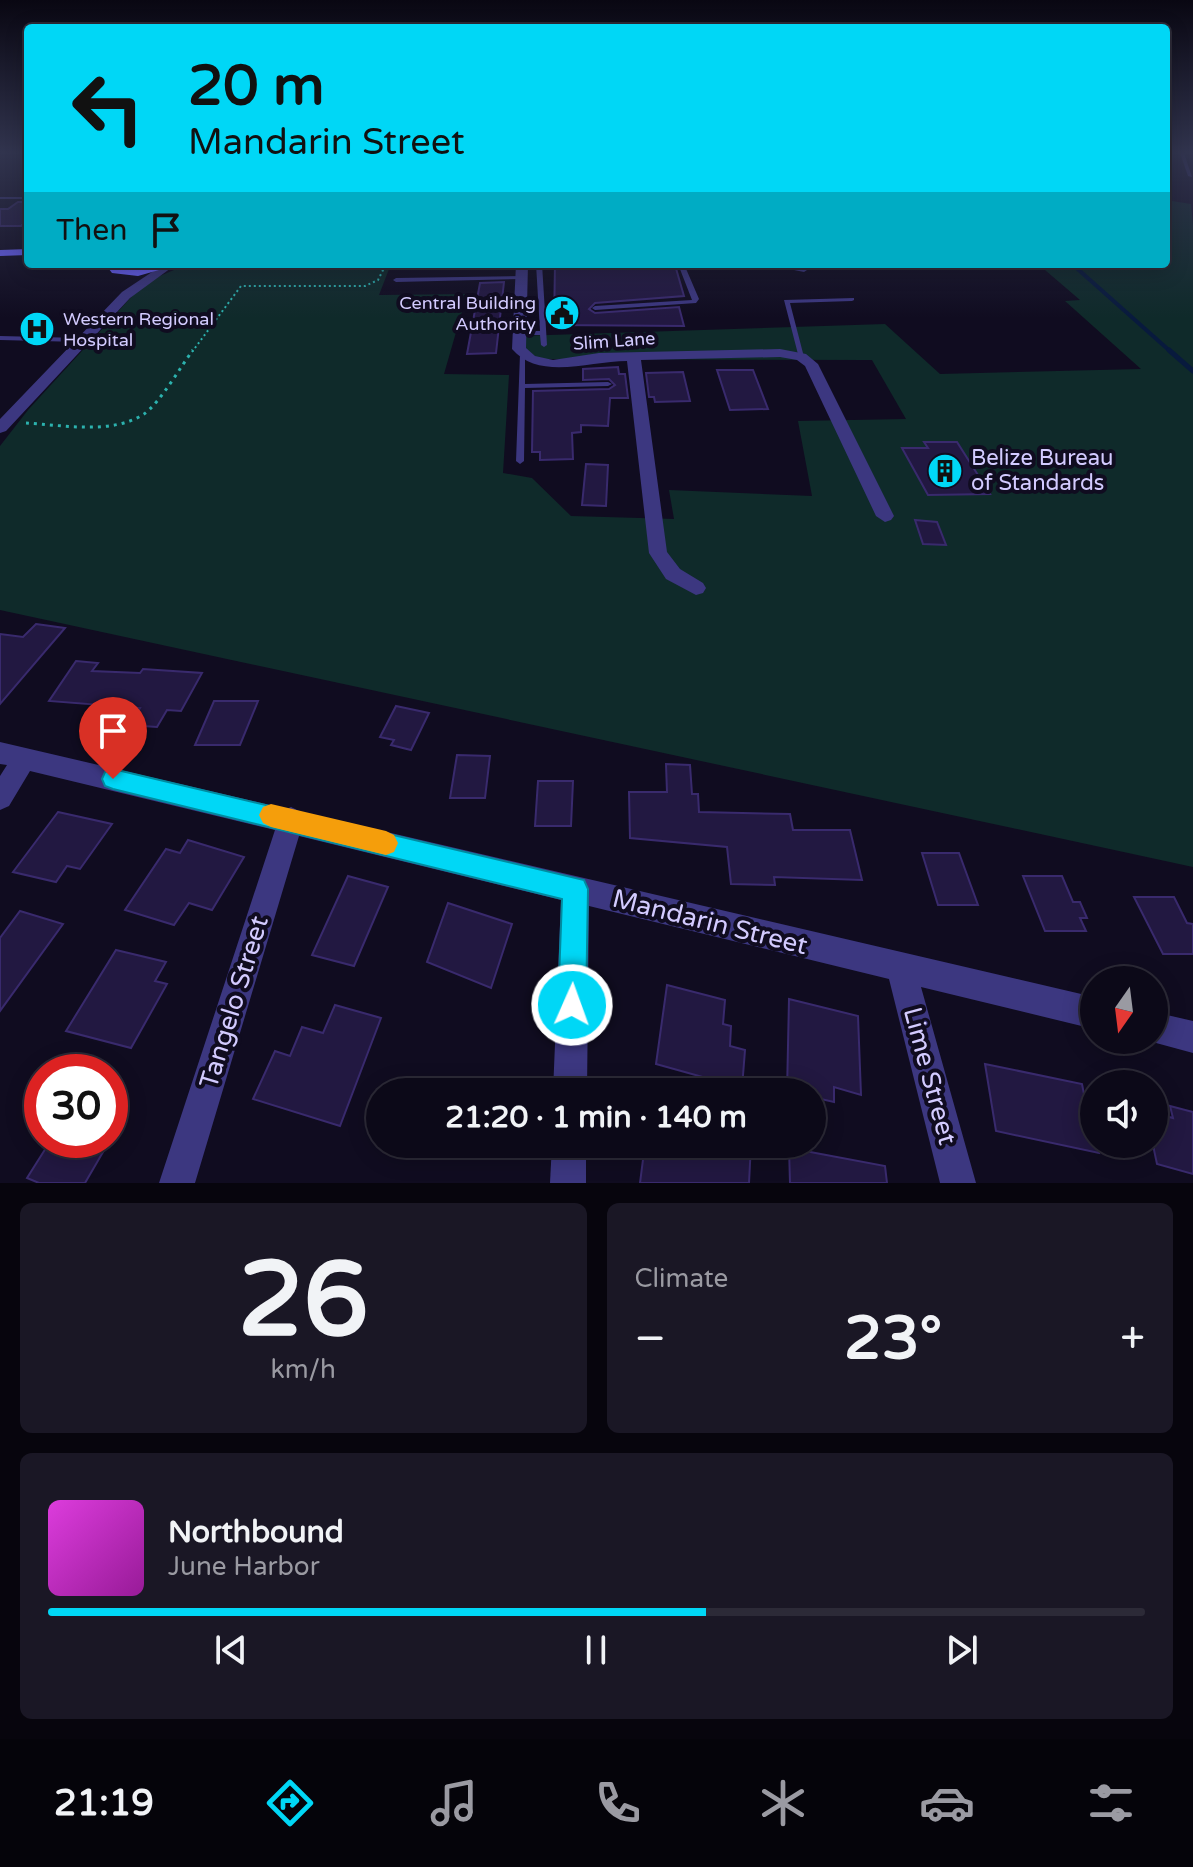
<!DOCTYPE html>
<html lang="en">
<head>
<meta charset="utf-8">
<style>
	:root { --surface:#0c0918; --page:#1a1725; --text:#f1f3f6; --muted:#9a9aa2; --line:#2c2a37; --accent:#00d7f6 }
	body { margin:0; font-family:"Varela Round",sans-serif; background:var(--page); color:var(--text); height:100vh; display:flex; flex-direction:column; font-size:30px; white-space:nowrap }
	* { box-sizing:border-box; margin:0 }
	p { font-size:26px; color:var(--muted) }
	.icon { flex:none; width:44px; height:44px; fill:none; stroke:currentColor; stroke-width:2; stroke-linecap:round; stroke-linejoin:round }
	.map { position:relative; height:1183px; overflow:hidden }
	.side { display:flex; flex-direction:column; gap:20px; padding:20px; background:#07050d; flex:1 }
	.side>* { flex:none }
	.top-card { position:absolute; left:24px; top:24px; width:1146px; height:244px; border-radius:8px; box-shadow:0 4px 20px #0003,0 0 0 2px var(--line); background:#00d7f6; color:#111; overflow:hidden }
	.needle { width:52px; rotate:194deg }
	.tools { position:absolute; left:1080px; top:966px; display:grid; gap:16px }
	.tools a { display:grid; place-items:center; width:88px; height:88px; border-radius:50%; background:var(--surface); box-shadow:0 4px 20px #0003,0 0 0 2px var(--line); font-size:40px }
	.speed { position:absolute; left:24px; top:1054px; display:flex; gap:16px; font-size:40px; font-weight:700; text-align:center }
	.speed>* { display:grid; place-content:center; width:104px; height:104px; border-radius:50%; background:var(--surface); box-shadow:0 4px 20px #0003,0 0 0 2px var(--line); line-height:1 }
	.speed .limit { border:12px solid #d22; background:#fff; color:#111 }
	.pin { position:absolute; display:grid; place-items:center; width:68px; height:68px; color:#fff; margin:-82px -34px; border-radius:50% 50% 50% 0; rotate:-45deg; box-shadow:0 0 8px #0007 }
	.pin .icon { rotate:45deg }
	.me { position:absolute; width:88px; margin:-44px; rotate:2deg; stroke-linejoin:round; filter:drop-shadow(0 0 6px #0008) }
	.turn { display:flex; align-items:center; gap:28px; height:168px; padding:0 32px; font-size:36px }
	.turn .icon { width:104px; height:104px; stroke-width:2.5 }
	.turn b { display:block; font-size:56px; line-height:68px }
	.then { display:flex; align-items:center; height:76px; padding:0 32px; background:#0003; gap:16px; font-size:30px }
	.big { font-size:60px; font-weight:700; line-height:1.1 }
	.side .tile { flex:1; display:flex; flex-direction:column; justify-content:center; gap:12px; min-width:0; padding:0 28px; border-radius:12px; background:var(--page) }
	.side .dial { align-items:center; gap:0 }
	.dial b { font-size:104px; line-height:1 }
	.song { display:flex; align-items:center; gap:24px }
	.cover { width:96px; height:96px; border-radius:12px; background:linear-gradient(135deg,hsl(300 70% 55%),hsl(300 70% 35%)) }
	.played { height:8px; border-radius:4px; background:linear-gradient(90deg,var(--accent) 60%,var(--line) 60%) }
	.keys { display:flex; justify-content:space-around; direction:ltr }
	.heat { display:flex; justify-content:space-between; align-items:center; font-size:44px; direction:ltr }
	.side .tiles { flex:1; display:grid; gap:20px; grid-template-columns:1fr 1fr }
	.tile:last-child { grid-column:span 2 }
	.trip { position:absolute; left:366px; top:1078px; width:460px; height:80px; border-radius:40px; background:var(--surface); box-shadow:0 4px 20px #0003,0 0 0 2px var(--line); font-weight:700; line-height:80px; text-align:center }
	.tabs { display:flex; height:128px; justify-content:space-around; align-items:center; background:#05040a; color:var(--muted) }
	.tabs .icon { width:56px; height:56px }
	.tabs .active { color:var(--accent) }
	.tabs b { font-size:36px; color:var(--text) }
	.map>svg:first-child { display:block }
	.green { fill:#0f2a2a }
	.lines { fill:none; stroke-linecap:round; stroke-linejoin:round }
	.stream-far1 { stroke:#081a3d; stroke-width:4 }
	.stream { stroke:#081a3d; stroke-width:5 }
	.building { fill:#221841; stroke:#392a6d; stroke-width:2 }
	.path-far1 { stroke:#2cb2ae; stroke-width:2; stroke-dasharray:2 3; stroke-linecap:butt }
	.path { stroke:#2cb2ae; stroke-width:3; stroke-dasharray:3 5; stroke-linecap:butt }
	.service { fill:#3c3780; fill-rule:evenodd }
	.minor { fill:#3c3780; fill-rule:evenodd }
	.tertiary { fill:#3c3780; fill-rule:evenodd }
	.secondary { fill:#6b62ff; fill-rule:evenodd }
	.route { fill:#00d7f6; stroke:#008ca0; stroke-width:2 }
	.slow { fill:#f59e0b }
	.labels { text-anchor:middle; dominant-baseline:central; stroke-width:8; stroke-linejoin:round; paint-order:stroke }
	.far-poi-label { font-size:18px; fill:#d3cbff; stroke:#100c20; text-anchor:end }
	.far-street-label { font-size:18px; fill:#d3cbff; stroke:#100c20 }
	.poi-label { font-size:22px; fill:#d3cbff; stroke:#100c20; text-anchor:start }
	.near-street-label { font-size:26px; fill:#d3cbff; stroke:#100c20 }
</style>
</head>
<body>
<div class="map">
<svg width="1193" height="1183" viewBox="0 0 1193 1183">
	<rect width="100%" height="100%" fill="#100c20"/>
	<polygon class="green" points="1166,200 1191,204 1193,225 1193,867 0,610 0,446 28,410 134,294 153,279 188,264 391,264 379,295 467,294 444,374 509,375 503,473 532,478 571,516 674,519 669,490 812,496 798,421 906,419 872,360 530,359 519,336 885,324 940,374 1141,369 1065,301 1080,300 1038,264 1166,264"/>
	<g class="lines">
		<polyline class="stream-far1" points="1072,264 1171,352"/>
		<polyline class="stream" points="1169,350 1193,371"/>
	</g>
	<g class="building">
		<polygon points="18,202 28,202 28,220 21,226 0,226 0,209 8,209"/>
		<polygon points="555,264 575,264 575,267 675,265 684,296 595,303 589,309 595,313 679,307 684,326 554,325"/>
		<polygon points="504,282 496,353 467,354 480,283"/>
		<polygon points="618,367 619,374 625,374 628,398 610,398 608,426 581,425 581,432 572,433 573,459 540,460 540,452 532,452 533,391 609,389 615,385 609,379 583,380 583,369"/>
		<polygon points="717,370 753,370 768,409 730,410"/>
		<polygon points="683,372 690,401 655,402 654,397 649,397 646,373"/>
		<polygon points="924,442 957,442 990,494 928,495 902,448 928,448"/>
		<polygon points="586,464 608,465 606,506 582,505"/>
		<polygon points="915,520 937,522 946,545 923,544"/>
		<polygon points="36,624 65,628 0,704 0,634 23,637"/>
		<polygon points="76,661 98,663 92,671 140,673 143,669 202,673 181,711 167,710 157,727 129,725 140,708 49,701"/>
		<polygon points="214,701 258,701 240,745 195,745"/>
		<polygon points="396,706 429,713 411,750 391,745 394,740 380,737"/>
		<polygon points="457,755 490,756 485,798 450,798"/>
		<polygon points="666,764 690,765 692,794 698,794 699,812 790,814 793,830 850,830 862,880 774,877 775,885 731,884 727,847 630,838 629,792 667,792"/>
		<polygon points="538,781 573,781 571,826 535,826"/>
		<polygon points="58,812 112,824 80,869 67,866 56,882 13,872"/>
		<polygon points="188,840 244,857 212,910 189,903 174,925 125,910 166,849 180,853"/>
		<polygon points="922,853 959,853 978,905 938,905"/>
		<polygon points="348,876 388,887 354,966 312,955"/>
		<polygon points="1023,876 1062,876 1073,902 1080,902 1087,918 1080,918 1086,931 1045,931"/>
		<polygon points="1134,897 1174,897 1187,923 1193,924 1193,954 1163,954"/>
		<polygon points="448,903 512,924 491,988 427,962"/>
		<polygon points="20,911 63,924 0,1011 0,938"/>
		<polygon points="116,950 166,962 155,981 167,984 131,1048 66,1031"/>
		<polygon points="667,985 725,1000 723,1024 731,1026 730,1046 745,1050 742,1088 656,1064"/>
		<polygon points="789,999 858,1016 861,1095 834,1087 834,1102 812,1097 812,1092 787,1092"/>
		<polygon points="335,1005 381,1018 340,1126 253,1099 275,1051 290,1056 302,1027 323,1033"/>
		<polygon points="985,1064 1082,1084 1094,1144 1097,1144 1099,1153 996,1131"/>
		<polygon points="1170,1106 1193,1112 1193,1174 1157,1164 1154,1150 1154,1113 1173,1118"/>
		<polygon points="51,1140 110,1140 85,1183 39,1183 27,1178"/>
		<polygon points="645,1144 751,1144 749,1183 640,1183"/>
		<polygon points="789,1148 885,1166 887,1183 790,1183"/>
	</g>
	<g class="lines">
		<polyline class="path-far1" points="192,352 241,286 365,286 378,280 386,264"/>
		<path class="path" d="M26,423C62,425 112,435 144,414C160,403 181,366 193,350"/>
		<g class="service">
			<polygon points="1180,153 1184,153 1192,177 1188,176"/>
			<rect x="0" y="197" width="28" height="2"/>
			<polygon points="536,264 542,264 547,345 544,347 541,345 540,335 519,335 516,333 519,331 540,331"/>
			<polygon points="678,264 684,264 699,299 696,303 595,310 592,308 595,306 692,300"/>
			<polygon points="764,264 778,264 807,270 804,272"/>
			<polygon points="520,276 522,277 522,279 396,282 393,280 396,278"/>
			<polygon points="854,298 854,300 852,301 790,303 804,357 799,358 784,300"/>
			<polygon points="0,336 80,338 83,340 80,342 0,340"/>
			<polygon points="520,354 525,355 525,384 608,382 612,384 608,386 525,388 524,461 520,464 516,461"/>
		</g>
		<g class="minor">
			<path d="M516,264H528L526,348L535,356L553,360L599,353L780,349L806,354L818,364L894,516L891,520L885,522L876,516L805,366L797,360L780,357L641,360L667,552L680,569L703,583L706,588L703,593L696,595L666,579L649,553L627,361C590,361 539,381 512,349Z"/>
			<polygon points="0,742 287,809 291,807 301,812 1094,997 1094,1029 921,987 976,1183 940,1183 889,979 589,906 587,1092 553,1092 561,900 299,836 195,1183 159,1183 275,830 30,771 9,806 0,810 0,776 7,765 0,764"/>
			<polygon points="1154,1012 1193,1021 1193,1053 1145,1040 1154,1040"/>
			<polygon points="552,1144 586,1144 586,1183 550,1183"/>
		</g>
		<polygon class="tertiary" points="161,266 171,268 130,298 6,431 0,433 0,419 122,292"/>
		<g class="secondary">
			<polygon points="28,249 28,255 0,256 0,250"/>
			<polygon points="105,264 138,270 160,264 180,264 138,276 112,273"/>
		</g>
	</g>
	<linearGradient id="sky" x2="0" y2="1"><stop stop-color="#090712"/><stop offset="0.48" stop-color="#31344e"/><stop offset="1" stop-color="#31344e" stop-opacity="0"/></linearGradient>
	<rect width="1193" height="318" fill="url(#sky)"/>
	<polygon class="route" points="113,769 584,880 588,889 586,1005 582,1015 572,1019 562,1015 558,1005 562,899 113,789 105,786 102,779 105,772"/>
	<polygon class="slow" points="271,804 386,831 394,835 398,843 394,852 386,855 271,827 263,823 259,815 263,807"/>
	<defs>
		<symbol id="civic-disc" viewBox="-11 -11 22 22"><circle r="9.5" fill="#00d7f6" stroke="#100c20"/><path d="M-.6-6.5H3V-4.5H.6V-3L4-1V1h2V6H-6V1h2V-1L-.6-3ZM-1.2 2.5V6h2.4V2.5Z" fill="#111"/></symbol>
		<symbol id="hospital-disc" viewBox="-11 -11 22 22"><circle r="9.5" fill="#00d7f6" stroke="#100c20"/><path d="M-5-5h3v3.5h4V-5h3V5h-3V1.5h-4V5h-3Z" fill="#111"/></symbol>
		<symbol id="building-disc" viewBox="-11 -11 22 22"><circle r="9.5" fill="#00d7f6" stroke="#100c20"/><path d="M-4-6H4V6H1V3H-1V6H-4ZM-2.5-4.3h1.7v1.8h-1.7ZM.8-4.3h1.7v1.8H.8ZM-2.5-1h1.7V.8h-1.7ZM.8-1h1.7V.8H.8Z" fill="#111"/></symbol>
	</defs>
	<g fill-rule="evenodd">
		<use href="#civic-disc" x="542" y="293" width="40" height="40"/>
		<use href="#hospital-disc" x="17" y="309" width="40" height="40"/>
		<use href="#building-disc" x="925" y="451" width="40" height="40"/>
	</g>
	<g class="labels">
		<g class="far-poi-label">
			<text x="536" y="303">Central Building<tspan x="536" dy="21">Authority</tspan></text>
			<text x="63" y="319" text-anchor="start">Western Regional<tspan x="63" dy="21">Hospital</tspan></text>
		</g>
		<g class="far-street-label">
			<text transform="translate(614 341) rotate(-4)">Slim Lane</text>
		</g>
		<g class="poi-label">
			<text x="971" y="458">Belize Bureau<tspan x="971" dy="25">of Standards</tspan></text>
		</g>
		<g class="near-street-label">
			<text transform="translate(710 922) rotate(14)">Mandarin Street</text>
			<text transform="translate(234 1002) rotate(-73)">Tangelo Street</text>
			<text transform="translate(930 1076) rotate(75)">Lime Street</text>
		</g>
	</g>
</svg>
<div class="tools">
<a><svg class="needle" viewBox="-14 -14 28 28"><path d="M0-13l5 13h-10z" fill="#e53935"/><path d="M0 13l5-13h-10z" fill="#9a9aa2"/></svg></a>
<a><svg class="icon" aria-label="sound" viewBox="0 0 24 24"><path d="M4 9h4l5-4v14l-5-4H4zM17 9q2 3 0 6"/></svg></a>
</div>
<div class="speed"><div class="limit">30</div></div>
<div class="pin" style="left:113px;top:779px;background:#d93025"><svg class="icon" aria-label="arrive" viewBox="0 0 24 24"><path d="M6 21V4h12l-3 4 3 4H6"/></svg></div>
<svg class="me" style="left:572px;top:1005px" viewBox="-20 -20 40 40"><circle r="17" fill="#00d7f6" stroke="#fff" stroke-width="3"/><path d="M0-11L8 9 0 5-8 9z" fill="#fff"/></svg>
<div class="trip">21:20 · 1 min · 140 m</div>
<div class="top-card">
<div class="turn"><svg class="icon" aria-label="left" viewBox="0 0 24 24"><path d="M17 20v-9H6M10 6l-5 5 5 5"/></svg><div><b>20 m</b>Mandarin Street</div></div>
<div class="then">Then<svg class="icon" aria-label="arrive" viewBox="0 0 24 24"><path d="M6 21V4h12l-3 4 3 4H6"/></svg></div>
</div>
</div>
<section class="side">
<div class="tiles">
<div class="tile dial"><b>26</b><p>km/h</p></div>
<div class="tile"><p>Climate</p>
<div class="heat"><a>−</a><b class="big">23°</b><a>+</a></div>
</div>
<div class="tile">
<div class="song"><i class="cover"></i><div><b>Northbound</b><p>June Harbor</p></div></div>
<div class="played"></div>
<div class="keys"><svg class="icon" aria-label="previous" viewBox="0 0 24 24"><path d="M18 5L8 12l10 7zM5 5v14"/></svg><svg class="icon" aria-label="pause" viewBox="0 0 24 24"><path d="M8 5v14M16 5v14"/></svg><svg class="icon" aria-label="next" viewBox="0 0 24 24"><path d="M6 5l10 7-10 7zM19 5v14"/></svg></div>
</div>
</div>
</section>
<nav class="tabs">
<b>21:19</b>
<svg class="icon active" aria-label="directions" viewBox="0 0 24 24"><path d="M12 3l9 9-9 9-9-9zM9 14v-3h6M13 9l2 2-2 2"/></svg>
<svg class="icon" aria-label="music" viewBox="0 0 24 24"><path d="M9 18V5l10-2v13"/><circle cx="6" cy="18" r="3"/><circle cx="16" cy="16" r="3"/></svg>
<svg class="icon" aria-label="phone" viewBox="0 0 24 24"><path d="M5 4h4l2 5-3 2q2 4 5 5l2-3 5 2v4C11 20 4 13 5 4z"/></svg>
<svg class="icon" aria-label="climate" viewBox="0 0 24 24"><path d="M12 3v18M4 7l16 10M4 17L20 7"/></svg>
<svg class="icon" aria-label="car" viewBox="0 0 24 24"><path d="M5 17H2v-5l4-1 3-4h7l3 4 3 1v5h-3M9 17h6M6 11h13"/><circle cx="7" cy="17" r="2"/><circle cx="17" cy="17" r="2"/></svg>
<svg class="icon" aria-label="filters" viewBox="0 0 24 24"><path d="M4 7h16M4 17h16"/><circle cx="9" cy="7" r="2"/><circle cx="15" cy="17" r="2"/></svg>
</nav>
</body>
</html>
